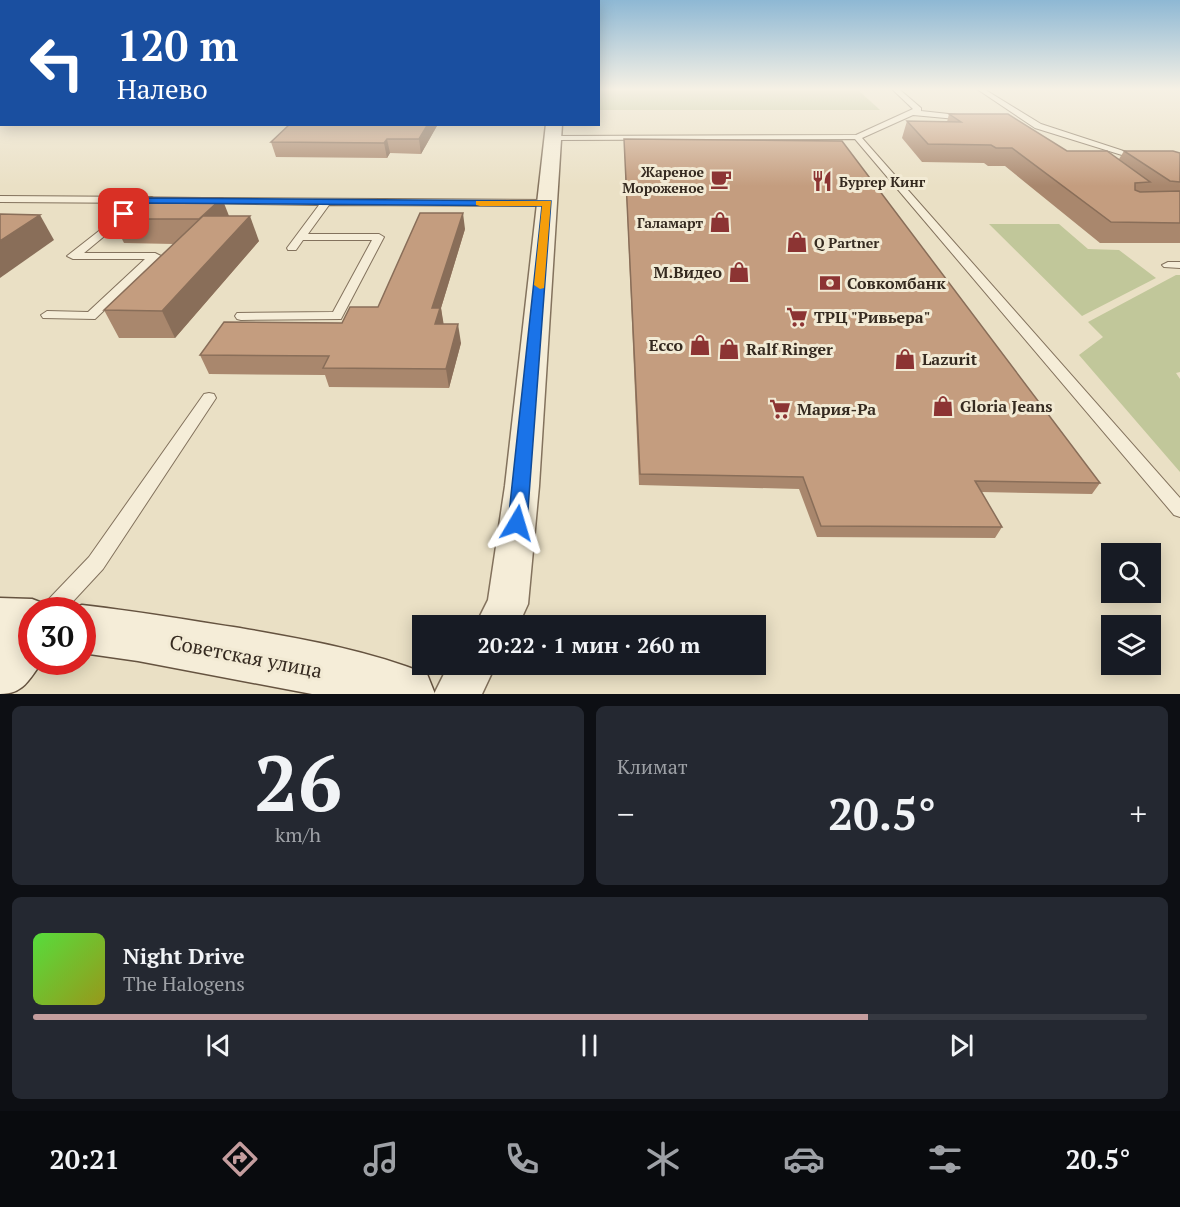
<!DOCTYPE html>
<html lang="ru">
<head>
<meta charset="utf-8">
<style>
	:root { --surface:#171b24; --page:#242831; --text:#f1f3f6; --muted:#9ea1a6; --line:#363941; --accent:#c49d9e }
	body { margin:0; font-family:"PT Serif",serif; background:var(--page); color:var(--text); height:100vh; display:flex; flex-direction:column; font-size:22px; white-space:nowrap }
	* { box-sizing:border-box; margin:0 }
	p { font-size:20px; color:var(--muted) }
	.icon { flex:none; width:33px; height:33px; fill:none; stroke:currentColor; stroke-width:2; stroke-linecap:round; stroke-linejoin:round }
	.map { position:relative; height:694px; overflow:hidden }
	.sheet { display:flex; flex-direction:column; gap:12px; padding:12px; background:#0d0f14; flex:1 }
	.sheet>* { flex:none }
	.hud { position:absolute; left:0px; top:0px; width:600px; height:126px; box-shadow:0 3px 15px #0003; background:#1a4fa0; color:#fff; overflow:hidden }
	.controls { position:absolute; left:1101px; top:543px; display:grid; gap:12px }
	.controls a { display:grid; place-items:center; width:60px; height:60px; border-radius:0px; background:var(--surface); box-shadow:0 3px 15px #0003; font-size:30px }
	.speed { position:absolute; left:18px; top:597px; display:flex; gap:12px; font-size:30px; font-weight:700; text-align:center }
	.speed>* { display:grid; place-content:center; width:78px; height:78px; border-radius:50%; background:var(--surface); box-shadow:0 3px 15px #0003; line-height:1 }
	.speed .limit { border:9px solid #d22; background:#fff; color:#111 }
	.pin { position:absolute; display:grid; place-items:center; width:51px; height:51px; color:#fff; margin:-26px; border-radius:12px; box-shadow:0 3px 9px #0006 }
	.me { position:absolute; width:66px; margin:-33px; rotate:7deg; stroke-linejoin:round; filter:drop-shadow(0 0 4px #0008) }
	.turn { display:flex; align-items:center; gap:21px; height:126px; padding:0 18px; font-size:27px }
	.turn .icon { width:78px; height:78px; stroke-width:2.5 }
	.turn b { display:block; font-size:42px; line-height:51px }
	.big { font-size:45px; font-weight:700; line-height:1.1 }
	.sheet .widget { flex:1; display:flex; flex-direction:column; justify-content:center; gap:9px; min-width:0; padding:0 21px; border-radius:9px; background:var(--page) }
	.sheet .dial { align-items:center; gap:0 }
	.dial b { font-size:78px; line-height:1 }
	.song { display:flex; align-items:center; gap:18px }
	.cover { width:72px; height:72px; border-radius:9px; background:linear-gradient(135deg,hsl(110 70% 55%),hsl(60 70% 35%)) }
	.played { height:6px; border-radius:3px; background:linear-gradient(90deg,var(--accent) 75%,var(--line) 75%) }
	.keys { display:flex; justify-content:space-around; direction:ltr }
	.heat { display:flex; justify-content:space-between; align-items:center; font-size:33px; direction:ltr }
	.sheet .tiles { flex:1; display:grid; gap:12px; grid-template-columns:1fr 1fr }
	.widget:last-child { grid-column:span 2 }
	.trip { position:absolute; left:412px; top:615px; width:354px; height:60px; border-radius:0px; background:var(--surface); box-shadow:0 3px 15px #0003; font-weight:700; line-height:60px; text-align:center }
	.tab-bar { display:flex; height:96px; justify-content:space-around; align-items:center; background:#090b0e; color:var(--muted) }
	.tab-bar .icon { width:42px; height:42px }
	.tab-bar .current { color:var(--accent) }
	.tab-bar b { font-size:27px; color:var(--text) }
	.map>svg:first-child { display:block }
	.green { fill:#c1c79a }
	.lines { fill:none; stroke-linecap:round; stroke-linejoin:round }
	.service-casing { stroke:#83725d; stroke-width:2 }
	.minor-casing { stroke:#83725d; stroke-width:3 }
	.secondary-casing { stroke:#655340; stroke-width:3 }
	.service { fill:#f5edd8; fill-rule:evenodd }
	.minor { fill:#f5edd8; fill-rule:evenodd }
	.secondary { fill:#f5edd8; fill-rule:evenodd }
	.wall { fill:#a9876d }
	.shaded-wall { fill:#896e59 }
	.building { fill:#c49d7f; stroke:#896e59; stroke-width:1.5 }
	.route { fill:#1a73e8; stroke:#114b97; stroke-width:1.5 }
	.slow { fill:#f59e0b }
	.labels { text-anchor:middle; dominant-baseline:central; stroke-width:6; stroke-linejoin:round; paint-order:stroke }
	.far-poi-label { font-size:14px; font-weight:bold; fill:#352a20; stroke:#f2ead4; text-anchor:end }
	.poi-label { font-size:16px; font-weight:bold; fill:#352a20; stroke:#f2ead4; text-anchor:start }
	.near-street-label { font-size:20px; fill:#352a20; stroke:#f2ead4 }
</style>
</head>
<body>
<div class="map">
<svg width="1180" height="694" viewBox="0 0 1180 694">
	<rect width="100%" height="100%" fill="#eae0c5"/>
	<g class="green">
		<polygon points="598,89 857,89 880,110 599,110"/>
		<polygon points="989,224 1059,224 1088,249 1119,250 1156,278 1082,316"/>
		<polygon points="1176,275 1180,275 1180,372 1176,373 1180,379 1180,472 1079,355 1103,337 1088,322"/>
	</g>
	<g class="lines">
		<defs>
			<g id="service">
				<polygon points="892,89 899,89 921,108 921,111 967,116 971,118 967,120 913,115 862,138 1180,498 1180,517 1174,515 855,139 553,140 549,138 553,136 856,135 913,109"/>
				<polygon points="977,89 984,89 1041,124 1145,158 1138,160 1035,128"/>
				<polygon points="0,111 2,111 0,116"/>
				<polygon points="0,196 152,197 157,200 152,203 0,202"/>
				<polygon points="205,198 547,200 552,203 547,206 329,205 308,234 379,234 384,237 341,319 241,320 237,319 235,316 237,313 333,312 372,240 303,240 296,250 288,250 287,248 319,205 202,203 200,201"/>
				<polygon points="127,209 131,210 131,214 84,253 155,253 161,256 159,258 95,319 43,318 41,315 47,311 88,312 145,259 73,259 67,256"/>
				<polygon points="1168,262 1180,262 1180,268 1164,267 1162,265"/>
				<polygon points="209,393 214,394 216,398 103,569 65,610 42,610 45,603 89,557 204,394"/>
			</g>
			<g id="minor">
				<polygon points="546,124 562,124 539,486 528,604 518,626 475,626 488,600 505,486"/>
				<polygon points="449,664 496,664 482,694 434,694"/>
			</g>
			<g id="secondary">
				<path d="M0,598L32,599L50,606L52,610H32V662H42C29,679 24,694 0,694Z"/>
				<path d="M82,605C135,611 188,620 240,628C303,639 367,650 427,674L435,694H312L138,661L82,653V610H67Z"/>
			</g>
		</defs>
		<use href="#service" class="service-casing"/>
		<use href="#minor" class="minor-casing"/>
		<use href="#secondary" class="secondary-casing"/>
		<use href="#service" class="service"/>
		<use href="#minor" class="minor"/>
		<use href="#secondary" class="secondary"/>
	</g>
	<g class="wall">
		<polygon points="949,114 1067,151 1119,159 1124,151 1180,153 1180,243 1100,243 1005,166 988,166 984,163 922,162 902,138 907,121 947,122"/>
		<polygon points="290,124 438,124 421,154 390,153 387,158 276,157 271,142"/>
		<polygon points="624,139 1100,483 1092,494 981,492 1002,527 995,538 817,537 799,489 639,485"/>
		<polygon points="229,216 259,241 175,338 119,338 104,310 174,244 124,243 112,219"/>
		<polygon points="465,229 441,308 443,324 461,343 449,388 329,387 325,375 209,374 200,355 342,323 378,307"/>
	</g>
	<g class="shaded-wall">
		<polygon points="2,91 2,103 0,103 0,92"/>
		<polygon points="428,124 438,124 421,154 419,139"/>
		<polygon points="387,139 390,153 387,158 384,143"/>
		<polygon points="222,198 231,221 199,219"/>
		<polygon points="463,213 465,229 441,308 444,326 436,325 432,308"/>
		<polygon points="40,215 54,240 0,278 0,241"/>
		<polygon points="250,216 259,241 175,338 162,311"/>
		<polygon points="458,324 461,343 449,388 446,369"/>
	</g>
	<g class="building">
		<polygon points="949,114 1008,114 1067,151 1107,151 1150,182 1135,183 1135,190 1140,192 1180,191 1180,223 1111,222 1012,148 996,148 991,145 928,144 907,121 961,122"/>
		<polygon points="290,124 428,124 419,139 387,139 384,143 271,142"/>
		<polygon points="624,139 842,141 1100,483 975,481 1002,527 821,526 803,477 640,474"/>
		<polygon points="1124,151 1173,151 1180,153 1180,182 1170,181"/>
		<polygon points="140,197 222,198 199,219 112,219"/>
		<polygon points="420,213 463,213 432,308 440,308 435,324 458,324 446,369 323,368 329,356 200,355 224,322 342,323 350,307 378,307"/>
		<polygon points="0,214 40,215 0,241"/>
		<polygon points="203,216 250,216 162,311 104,310"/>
	</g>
	<linearGradient id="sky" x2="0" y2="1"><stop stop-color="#8eb8d4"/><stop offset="0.48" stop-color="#f6f1e5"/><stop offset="1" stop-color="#f6f1e5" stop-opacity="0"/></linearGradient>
	<rect width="1180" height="186" fill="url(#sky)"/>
	<polygon class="route" points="138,198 551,201 527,523 524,528 517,531 511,528 508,523 542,206 144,203 128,216 121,216 121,212"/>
	<polygon class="slow" points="476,201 551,201 544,288 540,289 534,285 542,206 480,206 476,205"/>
	<defs>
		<symbol id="cafe-bare" viewBox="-9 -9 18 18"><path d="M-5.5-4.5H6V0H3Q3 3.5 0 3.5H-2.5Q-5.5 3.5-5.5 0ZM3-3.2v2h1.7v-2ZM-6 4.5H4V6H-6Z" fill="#8c3433" stroke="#f2ead4" stroke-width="2.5" paint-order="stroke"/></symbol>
		<symbol id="restaurant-bare" viewBox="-9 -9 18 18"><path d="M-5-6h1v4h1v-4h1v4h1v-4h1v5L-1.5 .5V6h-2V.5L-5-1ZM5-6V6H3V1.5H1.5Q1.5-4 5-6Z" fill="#8c3433" stroke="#f2ead4" stroke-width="2.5" paint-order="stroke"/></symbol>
		<symbol id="shop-bare" viewBox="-9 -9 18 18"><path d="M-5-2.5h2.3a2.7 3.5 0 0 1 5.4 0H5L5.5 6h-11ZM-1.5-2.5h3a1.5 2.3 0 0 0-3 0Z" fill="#8c3433" stroke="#f2ead4" stroke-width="2.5" paint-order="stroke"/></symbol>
		<symbol id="bank-bare" viewBox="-9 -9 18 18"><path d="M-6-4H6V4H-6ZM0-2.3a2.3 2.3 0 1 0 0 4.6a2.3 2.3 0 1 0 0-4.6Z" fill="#8c3433" stroke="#f2ead4" stroke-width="2.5" paint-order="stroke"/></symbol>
		<symbol id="supermarket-bare" viewBox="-9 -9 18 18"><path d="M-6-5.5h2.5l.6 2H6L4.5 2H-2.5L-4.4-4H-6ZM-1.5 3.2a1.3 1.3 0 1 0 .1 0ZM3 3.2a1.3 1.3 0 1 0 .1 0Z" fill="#8c3433" stroke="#f2ead4" stroke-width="2.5" paint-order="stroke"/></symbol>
	</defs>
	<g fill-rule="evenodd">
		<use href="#cafe-bare" x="706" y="164" width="30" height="30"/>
		<use href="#restaurant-bare" x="807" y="166" width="30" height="30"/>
		<use href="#shop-bare" x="705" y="207" width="30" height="30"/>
		<use href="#shop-bare" x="782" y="227" width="30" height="30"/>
		<use href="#shop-bare" x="724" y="257" width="30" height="30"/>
		<use href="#bank-bare" x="815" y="268" width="30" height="30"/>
		<use href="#supermarket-bare" x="782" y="302" width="30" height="30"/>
		<use href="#shop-bare" x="685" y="330" width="30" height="30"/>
		<use href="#shop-bare" x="714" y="334" width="30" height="30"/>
		<use href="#shop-bare" x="890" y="344" width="30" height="30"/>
		<use href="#shop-bare" x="928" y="391" width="30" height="30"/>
		<use href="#supermarket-bare" x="765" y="394" width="30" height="30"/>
	</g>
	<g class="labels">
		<g class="far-poi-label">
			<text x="704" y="171">Жареное<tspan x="704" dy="16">Мороженое</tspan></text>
			<text x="839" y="181" text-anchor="start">Бургер Кинг</text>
			<text x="703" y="222">Галамарт</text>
			<text x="814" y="242" text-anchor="start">Q Partner</text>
		</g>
		<g class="poi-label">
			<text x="722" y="272" text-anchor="end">М.Видео</text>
			<text x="847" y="283">Совкомбанк</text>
			<text x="814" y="317">ТРЦ "Ривьера"</text>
			<text x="683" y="345" text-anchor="end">Ecco</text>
			<text x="746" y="349">Ralf Ringer</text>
			<text x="922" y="359">Lazurit</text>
			<text x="960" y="406">Gloria Jeans</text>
			<text x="797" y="409">Мария-Ра</text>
		</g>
		<g class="near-street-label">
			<text transform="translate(246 656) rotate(11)">Советская улица</text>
		</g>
	</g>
</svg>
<div class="controls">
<a><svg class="icon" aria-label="search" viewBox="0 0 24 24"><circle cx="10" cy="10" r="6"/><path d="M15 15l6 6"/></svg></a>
<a><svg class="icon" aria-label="layers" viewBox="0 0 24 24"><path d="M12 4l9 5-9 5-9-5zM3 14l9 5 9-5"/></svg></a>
</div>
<div class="speed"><div class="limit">30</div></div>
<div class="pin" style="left:124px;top:214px;background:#d93025"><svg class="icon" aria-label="arrive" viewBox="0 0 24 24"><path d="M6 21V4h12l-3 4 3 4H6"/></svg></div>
<svg class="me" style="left:517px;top:523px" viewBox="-20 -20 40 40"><path d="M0-17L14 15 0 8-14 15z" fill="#1a73e8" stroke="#fff" stroke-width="4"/></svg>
<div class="trip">20:22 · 1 мин · 260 m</div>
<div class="hud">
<div class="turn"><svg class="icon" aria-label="left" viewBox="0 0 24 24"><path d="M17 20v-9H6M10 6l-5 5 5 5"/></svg><div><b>120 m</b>Налево</div></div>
</div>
</div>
<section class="sheet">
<div class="tiles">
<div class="widget dial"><b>26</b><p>km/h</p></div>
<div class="widget"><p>Климат</p>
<div class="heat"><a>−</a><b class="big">20.5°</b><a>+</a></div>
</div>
<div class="widget">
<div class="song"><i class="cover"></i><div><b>Night Drive</b><p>The Halogens</p></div></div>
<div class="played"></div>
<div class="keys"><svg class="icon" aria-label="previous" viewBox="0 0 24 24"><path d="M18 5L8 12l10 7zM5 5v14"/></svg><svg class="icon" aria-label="pause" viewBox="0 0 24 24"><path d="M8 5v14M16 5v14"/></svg><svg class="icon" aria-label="next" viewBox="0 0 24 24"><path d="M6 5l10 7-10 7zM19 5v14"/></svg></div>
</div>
</div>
</section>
<nav class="tab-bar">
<b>20:21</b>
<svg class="icon current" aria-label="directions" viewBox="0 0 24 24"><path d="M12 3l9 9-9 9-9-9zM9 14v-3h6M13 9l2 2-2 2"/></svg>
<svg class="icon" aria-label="music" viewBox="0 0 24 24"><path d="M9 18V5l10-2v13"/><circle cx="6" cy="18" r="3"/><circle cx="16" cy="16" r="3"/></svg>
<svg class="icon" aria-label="phone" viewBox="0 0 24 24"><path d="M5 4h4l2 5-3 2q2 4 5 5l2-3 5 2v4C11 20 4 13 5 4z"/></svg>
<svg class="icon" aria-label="climate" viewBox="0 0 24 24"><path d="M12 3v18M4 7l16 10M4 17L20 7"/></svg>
<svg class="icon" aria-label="car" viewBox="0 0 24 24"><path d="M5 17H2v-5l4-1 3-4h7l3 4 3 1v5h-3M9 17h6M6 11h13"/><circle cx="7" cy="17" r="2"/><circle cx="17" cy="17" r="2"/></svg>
<svg class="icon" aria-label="filters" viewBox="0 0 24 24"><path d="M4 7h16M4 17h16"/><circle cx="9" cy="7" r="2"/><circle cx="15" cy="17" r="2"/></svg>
<b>20.5°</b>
</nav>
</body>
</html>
